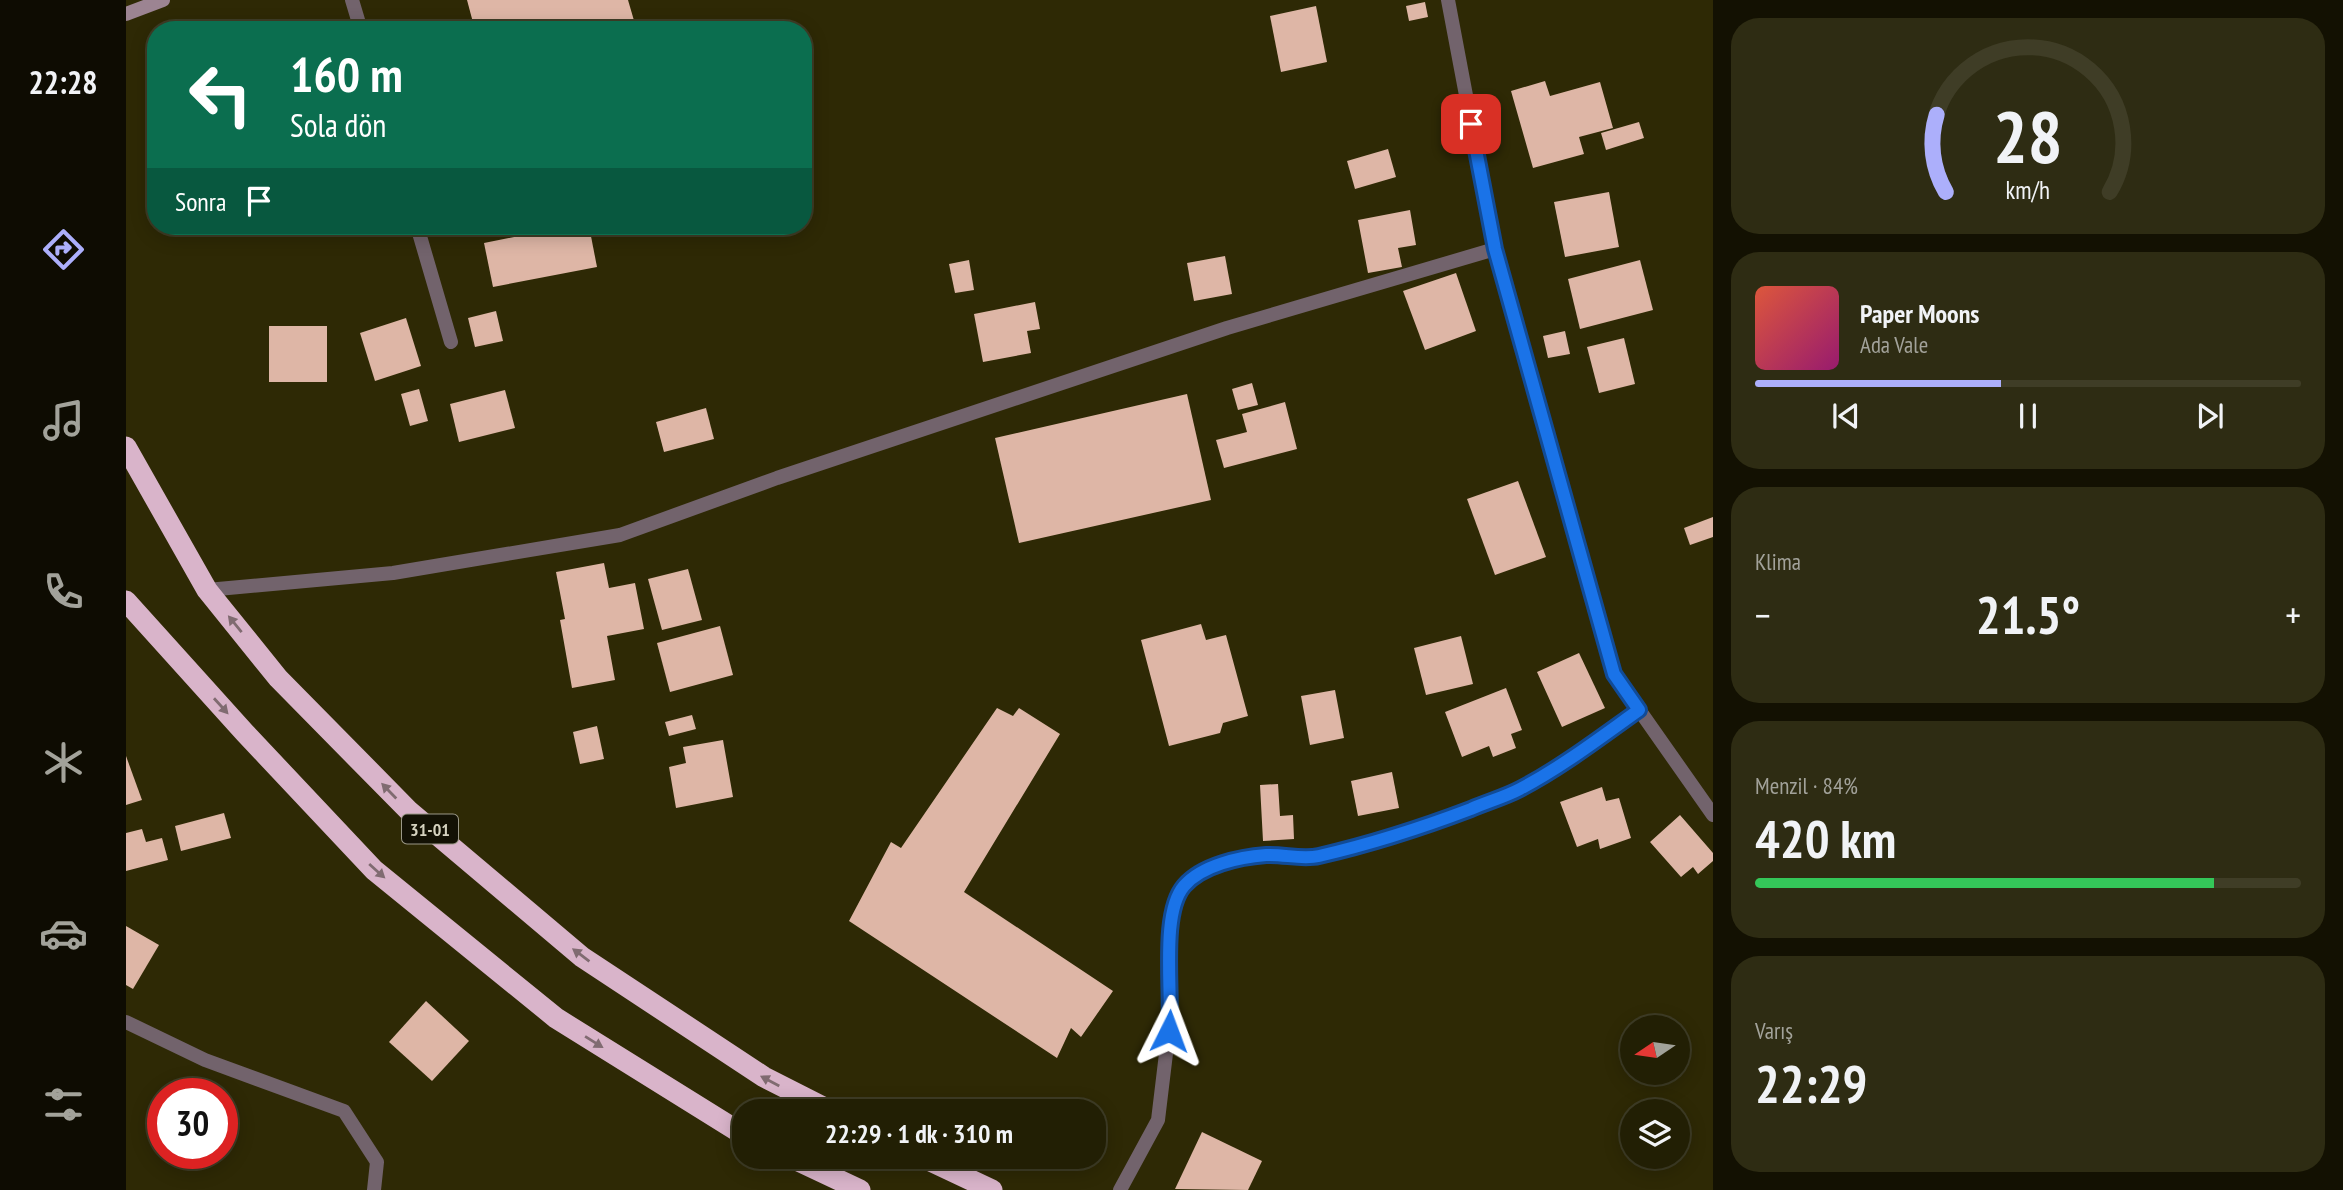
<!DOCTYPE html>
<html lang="tr">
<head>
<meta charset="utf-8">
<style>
	:root { --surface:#221f04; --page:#2e2c13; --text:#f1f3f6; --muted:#a2a29a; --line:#3f3d26; --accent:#acaffb }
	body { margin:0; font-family:"PT Sans Narrow",sans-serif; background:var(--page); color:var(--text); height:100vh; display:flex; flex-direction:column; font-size:26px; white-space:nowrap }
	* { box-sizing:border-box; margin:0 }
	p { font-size:23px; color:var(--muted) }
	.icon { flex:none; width:38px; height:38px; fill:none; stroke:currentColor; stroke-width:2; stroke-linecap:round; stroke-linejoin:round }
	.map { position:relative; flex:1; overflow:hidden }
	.side { display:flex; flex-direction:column; gap:18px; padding:18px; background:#131102; width:630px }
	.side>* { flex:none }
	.guide { position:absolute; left:21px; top:21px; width:665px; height:214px; border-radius:28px; box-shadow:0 4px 18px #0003,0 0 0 2px var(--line); background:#0b6e4f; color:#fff; overflow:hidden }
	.needle { width:46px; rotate:257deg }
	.buttons { position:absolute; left:1494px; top:1015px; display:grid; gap:14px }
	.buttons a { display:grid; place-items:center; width:70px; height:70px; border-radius:50%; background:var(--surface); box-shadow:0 4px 18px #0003,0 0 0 2px var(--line); font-size:35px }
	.speed { position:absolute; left:21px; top:1078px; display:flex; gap:14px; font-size:35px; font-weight:700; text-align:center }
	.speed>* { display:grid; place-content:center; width:91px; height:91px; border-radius:50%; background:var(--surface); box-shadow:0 4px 18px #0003,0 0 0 2px var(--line); line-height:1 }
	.speed .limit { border:10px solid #d22; background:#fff; color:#111 }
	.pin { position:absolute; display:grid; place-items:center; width:60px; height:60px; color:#fff; margin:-30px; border-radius:14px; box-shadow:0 4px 10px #0006 }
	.me { position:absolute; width:77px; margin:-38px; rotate:3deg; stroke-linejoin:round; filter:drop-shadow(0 0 5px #0008) }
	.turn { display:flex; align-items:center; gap:24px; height:147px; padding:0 28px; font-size:32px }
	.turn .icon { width:91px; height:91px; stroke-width:2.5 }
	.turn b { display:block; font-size:49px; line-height:60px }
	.then { display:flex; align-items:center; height:66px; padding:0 28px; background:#0003; gap:14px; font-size:26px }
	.big { font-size:52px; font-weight:700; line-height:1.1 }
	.side .widget { flex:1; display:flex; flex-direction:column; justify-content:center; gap:10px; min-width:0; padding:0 24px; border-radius:28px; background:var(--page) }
	.side .dial { align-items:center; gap:0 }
	.dial svg { height:182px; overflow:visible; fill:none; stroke:var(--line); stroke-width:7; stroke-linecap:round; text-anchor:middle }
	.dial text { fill:var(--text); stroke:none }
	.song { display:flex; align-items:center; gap:21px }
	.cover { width:84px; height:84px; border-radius:10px; background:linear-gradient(135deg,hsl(10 70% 55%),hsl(320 70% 35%)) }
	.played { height:7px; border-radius:4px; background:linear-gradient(90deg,var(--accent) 45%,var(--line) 45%) }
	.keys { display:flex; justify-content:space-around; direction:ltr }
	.heat { display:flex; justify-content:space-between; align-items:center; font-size:38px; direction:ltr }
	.charge { height:10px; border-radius:5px; background:linear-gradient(90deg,#34c759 84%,var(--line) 0) }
	.trip { position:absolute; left:606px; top:1099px; width:374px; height:70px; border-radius:28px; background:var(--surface); box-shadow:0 4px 18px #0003,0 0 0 2px var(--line); font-weight:700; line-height:70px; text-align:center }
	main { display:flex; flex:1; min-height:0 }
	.menu { display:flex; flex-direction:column; width:126px; justify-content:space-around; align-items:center; background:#0e0c02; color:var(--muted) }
	.menu .icon { width:49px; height:49px }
	.menu .on { color:var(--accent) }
	.menu b { font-size:32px; color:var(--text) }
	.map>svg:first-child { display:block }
	.building { fill:#deb6a6 }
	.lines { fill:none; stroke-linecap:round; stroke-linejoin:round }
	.street { stroke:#72636c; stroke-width:14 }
	.secondary { stroke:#9c8492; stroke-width:14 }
	.highway { stroke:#d9b4ca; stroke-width:21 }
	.oneway { fill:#806b71 }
	.route-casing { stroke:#114b97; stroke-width:18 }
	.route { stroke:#1a73e8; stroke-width:12 }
	.labels { text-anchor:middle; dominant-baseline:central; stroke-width:7; stroke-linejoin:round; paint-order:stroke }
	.shield { fill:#131104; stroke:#9b9887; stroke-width:2 }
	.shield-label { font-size:18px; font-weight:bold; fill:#d5d2bf }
</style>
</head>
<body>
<main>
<nav class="menu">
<b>22:28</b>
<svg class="icon on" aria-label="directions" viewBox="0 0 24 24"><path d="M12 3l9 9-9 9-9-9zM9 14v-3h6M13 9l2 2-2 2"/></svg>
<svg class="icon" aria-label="music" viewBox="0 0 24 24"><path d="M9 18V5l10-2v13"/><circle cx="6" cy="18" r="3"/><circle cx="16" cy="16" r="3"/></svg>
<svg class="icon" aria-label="phone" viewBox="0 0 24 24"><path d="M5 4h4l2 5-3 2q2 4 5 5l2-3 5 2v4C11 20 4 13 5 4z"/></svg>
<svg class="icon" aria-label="climate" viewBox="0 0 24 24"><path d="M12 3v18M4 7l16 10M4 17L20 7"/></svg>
<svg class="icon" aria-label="car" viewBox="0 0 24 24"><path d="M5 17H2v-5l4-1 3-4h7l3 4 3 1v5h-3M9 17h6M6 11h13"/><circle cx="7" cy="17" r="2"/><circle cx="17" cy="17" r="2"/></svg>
<svg class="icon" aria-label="filters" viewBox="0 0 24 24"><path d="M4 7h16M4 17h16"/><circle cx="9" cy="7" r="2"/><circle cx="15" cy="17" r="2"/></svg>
</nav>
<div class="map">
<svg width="1587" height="1190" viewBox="0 0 1587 1190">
	<rect width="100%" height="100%" fill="#2e2905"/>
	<g class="building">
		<polygon points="341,0 502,0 509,24 486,30 349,30"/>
		<polygon points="1299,2 1302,17 1283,21 1280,6"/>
		<polygon points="1190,6 1201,62 1155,72 1144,16"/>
		<polygon points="1419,81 1424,96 1474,82 1487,128 1453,137 1458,154 1407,168 1385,91"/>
		<polygon points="1513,122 1518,138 1480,150 1475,133"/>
		<polygon points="1262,149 1270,177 1229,189 1221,161"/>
		<polygon points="1483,192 1493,247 1439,257 1428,202"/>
		<polygon points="1284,210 1290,245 1272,248 1276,267 1242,273 1232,220"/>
		<polygon points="443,226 463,226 471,267 367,287 358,243"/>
		<polygon points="1099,256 1106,294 1068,301 1061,263"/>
		<polygon points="843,260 848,290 829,293 823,264"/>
		<polygon points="1514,260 1527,310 1454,329 1442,279"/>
		<polygon points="1330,273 1350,331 1299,350 1277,291"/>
		<polygon points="909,302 914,329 901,331 905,353 857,362 848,314"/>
		<polygon points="370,311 377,341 349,347 342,318"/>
		<polygon points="280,318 295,366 249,381 234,333"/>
		<rect x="143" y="326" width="58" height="56"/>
		<polygon points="1439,331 1444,354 1422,358 1417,336"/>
		<polygon points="1498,338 1509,384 1473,393 1461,347"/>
		<polygon points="1126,383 1132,405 1112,410 1106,389"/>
		<polygon points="293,389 302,421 284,426 275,394"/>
		<polygon points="379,390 389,428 333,442 324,404"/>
		<polygon points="1061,394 1085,500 893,543 869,438"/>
		<polygon points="1159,402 1171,449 1098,468 1090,440 1121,432 1116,414"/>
		<polygon points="580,408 588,439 538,452 530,422"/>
		<polygon points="1392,481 1420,557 1369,575 1341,499"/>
		<polygon points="1587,517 1587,537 1564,545 1558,528"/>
		<polygon points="478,563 483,588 509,583 518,629 481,636 489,680 446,688 434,620 439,619 430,572"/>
		<polygon points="562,569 576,620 536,630 522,579"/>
		<polygon points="1075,624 1080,640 1100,635 1122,716 1097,723 1094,733 1043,746 1015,640"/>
		<polygon points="594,626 607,675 544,692 531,643"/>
		<polygon points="1335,636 1347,684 1300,695 1288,648"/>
		<polygon points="1453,653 1479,708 1436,727 1411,672"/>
		<polygon points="1380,688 1396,730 1385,734 1390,748 1367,757 1363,746 1336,757 1319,712"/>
		<polygon points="1209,690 1218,738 1184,745 1175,696"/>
		<polygon points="871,708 887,716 893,708 934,734 838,892 987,991 955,1037 945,1028 931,1058 723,921 765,842 775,848"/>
		<polygon points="566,715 570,729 543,736 539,722"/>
		<polygon points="471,726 478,759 454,764 447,732"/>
		<polygon points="597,740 607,797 550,808 543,767 560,763 557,747"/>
		<polygon points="0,756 16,800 0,805"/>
		<polygon points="1266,772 1273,808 1232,816 1225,781"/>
		<polygon points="1152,784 1154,816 1167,815 1168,839 1137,841 1134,785"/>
		<polygon points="1476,787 1480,801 1493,798 1505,838 1474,849 1472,839 1451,847 1434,802"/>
		<polygon points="98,813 105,838 55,851 49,826"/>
		<polygon points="1554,815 1587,853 1587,861 1572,874 1567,867 1555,877 1524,842"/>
		<polygon points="16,829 20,842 36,838 42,860 0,871 0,833"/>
		<polygon points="0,926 33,945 7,989 0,985"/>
		<polygon points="300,1001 343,1041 306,1081 263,1042"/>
		<polygon points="1076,1132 1136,1161 1122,1190 1049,1189"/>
	</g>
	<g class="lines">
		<g class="street">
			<polyline points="226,0 235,30"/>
			<polyline points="1322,0 1369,249 1488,674 1587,815"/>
			<polyline points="291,226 325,342"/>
			<polyline points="81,590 267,573 494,535 651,478 1101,328 1369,249"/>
			<polyline points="0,1022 79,1060 218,1111 251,1162 248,1190"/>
			<polyline points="994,1190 1032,1120 1045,1012 1043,946 1047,909 1057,887 1072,873 1104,861 1140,855 1189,857 1252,841 1319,819 1394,790 1458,749 1513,710"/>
		</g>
		<polyline class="secondary" points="0,14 37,0"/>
		<g class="highway">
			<polyline points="0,447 81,590 152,678 283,811 456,957 638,1077 705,1111"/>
			<polyline points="0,601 119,733 248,870 430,1018 618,1135"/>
			<polyline points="664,1157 734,1190"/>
			<polyline points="796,1157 866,1190"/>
		</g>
	</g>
	<defs><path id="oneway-solid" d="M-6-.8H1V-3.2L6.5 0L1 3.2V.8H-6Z" transform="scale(1.75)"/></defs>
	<g class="oneway">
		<use href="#oneway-solid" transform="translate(109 624) rotate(-129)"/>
		<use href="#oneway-solid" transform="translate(95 706) rotate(48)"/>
		<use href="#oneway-solid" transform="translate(263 791) rotate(-134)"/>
		<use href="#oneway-solid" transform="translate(251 871) rotate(42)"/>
		<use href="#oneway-solid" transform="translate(455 955) rotate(-143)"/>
		<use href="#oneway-solid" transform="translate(468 1042) rotate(32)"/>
		<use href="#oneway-solid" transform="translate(644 1081) rotate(-152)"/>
	</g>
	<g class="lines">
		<defs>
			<path id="route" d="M1043,1031C1047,994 1034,914 1058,886C1076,865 1114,857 1140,855C1158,854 1176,860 1193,856C1245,844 1295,828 1345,809C1361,802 1379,797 1394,789C1436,767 1475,737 1513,710L1488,674L1369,249L1345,124"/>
		</defs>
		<use href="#route" class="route-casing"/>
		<use href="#route" class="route"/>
	</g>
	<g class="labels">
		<rect class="shield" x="276" y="814.5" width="56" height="29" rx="5"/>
		<g class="shield-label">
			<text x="304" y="829">31-01</text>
		</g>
	</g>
</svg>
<div class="buttons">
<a><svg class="needle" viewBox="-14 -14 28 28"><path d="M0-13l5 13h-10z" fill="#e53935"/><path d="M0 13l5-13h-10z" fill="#a2a29a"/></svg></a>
<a><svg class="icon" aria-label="layers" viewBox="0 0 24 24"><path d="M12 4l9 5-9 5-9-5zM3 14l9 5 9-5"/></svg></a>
</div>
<div class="speed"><div class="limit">30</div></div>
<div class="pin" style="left:1345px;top:124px;background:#d93025"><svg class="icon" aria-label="arrive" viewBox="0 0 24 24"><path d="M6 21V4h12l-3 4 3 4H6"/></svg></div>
<svg class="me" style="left:1043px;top:1031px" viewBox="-20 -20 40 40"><path d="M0-17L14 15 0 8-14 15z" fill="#1a73e8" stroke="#fff" stroke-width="4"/></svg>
<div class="trip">22:29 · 1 dk · 310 m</div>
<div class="guide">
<div class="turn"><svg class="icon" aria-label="left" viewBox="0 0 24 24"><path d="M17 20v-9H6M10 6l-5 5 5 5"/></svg><div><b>160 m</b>Sola dön</div></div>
<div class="then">Sonra<svg class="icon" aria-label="arrive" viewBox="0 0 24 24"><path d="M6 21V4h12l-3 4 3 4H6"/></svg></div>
</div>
</div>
<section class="side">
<div class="widget dial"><svg viewBox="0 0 100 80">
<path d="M14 69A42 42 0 1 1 86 69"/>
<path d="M14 69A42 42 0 0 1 10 35" stroke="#acaffb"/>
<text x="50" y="56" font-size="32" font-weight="700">28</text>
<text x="50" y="72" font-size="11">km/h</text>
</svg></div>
<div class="widget">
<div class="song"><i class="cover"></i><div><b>Paper Moons</b><p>Ada Vale</p></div></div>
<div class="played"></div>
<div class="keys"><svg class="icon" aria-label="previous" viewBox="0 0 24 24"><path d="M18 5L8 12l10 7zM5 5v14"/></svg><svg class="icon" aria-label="pause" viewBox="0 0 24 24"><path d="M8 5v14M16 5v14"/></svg><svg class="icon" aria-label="next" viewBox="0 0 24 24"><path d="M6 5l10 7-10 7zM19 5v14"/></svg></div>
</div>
<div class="widget"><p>Klima</p>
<div class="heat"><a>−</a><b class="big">21.5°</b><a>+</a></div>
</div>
<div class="widget"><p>Menzil · 84%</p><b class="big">420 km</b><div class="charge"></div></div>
<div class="widget"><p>Varış</p><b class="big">22:29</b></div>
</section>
</main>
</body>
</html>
